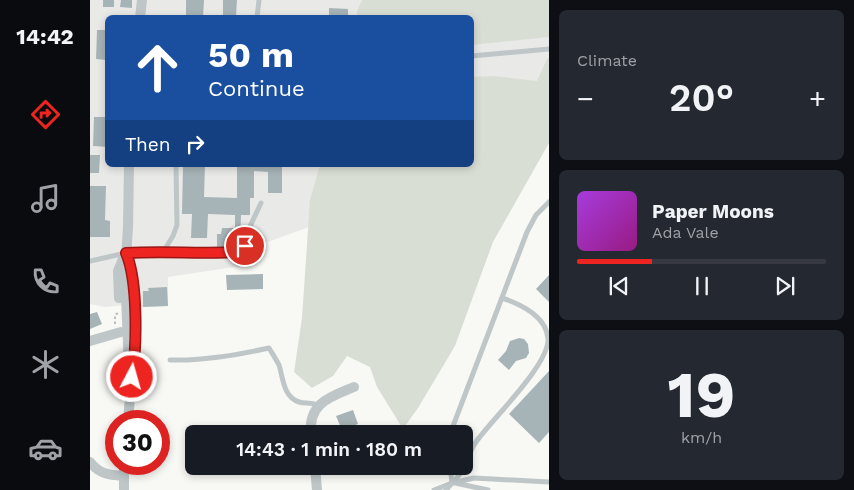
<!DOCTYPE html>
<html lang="en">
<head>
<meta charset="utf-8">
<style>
	:root { --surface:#171b24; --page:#242831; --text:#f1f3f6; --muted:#9ea1a6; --line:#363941; --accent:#ed2420 }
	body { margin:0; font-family:"Work Sans",sans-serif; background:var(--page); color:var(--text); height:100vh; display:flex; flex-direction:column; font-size:19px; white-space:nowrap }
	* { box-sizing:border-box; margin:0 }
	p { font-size:16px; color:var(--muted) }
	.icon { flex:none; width:28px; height:28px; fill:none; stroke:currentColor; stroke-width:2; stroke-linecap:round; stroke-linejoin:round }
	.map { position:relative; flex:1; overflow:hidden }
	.panel { display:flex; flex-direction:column; gap:10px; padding:10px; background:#0d0f14; width:305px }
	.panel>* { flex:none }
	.guide { position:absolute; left:15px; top:15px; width:369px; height:152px; border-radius:8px; box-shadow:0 2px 8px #0003; background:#1a4fa0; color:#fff; overflow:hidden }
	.speed { position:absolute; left:15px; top:410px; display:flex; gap:10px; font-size:25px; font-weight:700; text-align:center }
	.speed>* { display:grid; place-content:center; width:65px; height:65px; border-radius:50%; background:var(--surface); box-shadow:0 2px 8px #0003; line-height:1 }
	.speed .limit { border:8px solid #d22; background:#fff; color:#111 }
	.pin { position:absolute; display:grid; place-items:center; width:42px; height:42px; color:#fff; margin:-21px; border:2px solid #fff; border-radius:50%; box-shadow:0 1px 5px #0007 }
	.me { position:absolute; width:55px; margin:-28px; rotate:6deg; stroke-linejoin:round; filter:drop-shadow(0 0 4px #0008) }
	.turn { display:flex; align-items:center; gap:18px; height:105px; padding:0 20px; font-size:22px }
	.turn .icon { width:65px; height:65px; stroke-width:2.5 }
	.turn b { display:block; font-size:35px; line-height:42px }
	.then { display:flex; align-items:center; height:48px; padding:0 20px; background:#0003; gap:10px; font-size:19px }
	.big { font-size:38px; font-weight:600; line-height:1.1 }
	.panel .card { flex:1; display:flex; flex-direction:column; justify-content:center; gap:8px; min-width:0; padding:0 18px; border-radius:8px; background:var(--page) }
	.panel .dial { align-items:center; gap:0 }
	.dial b { font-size:65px; line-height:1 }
	.song { display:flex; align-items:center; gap:15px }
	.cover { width:60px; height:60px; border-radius:8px; background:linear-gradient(135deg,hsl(280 70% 55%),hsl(310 70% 35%)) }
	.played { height:5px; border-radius:2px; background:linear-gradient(90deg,var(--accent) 30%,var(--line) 30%) }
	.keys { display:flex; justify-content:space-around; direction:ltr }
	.heat { display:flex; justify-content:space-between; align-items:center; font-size:28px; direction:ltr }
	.trip { position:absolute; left:95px; top:425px; width:288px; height:50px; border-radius:8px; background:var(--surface); box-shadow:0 2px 8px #0003; font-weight:600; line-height:50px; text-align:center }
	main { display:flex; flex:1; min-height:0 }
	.tabs { display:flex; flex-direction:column; width:90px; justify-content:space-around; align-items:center; background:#090b0e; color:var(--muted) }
	.tabs .icon { width:35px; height:35px }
	.tabs .active { color:var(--accent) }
	.tabs b { font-size:22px; color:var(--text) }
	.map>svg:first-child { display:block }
	.built { fill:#e9e9e8; fill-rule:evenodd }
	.green { fill:#d9ded4 }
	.building { fill:#a7b4b7 }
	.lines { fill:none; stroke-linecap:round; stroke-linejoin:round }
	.path { stroke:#b9bec0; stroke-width:2; stroke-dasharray:2.5 2.5; stroke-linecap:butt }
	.service { stroke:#bec6c8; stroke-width:5 }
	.minor { stroke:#bec6c8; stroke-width:10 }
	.route-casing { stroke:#9a1715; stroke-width:12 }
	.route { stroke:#ed2420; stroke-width:9 }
</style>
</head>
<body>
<main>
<nav class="tabs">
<b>14:42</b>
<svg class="icon active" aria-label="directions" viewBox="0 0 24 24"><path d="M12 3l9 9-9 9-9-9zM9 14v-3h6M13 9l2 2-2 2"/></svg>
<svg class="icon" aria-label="music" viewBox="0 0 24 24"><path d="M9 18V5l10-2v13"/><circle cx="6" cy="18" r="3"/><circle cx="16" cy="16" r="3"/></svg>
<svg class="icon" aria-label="phone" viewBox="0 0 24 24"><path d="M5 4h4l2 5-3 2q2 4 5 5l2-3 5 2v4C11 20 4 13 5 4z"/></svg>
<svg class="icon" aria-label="climate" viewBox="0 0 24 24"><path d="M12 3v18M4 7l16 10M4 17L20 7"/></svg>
<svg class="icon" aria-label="car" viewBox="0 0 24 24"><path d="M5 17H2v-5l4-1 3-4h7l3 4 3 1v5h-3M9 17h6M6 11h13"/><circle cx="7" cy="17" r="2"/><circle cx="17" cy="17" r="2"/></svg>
</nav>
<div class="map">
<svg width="459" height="490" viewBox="0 0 459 490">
	<rect width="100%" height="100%" fill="#f8f8f5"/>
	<path class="built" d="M0,0H459V141L172,244L167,249L164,264L78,277V306L50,307V303L16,307L0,304ZM18,18H381V165H18Z"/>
	<g class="green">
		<polygon points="272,0 459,0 459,37 381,45 381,18 267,17 267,11"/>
		<polygon points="459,58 459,143 403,242 365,346 328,408 313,429 287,387 280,367 257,356 243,376 222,388 204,372 212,318 220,200 230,165 381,165 381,77 404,76 447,81 457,59"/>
	</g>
	<g class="building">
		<rect x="13" y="0" width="11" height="7"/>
		<polygon points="31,0 42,0 42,8 30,7"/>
		<polygon points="96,0 114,0 113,18 96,18"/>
		<polygon points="133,0 147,0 146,16 136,18 137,16 133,16"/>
		<polygon points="239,8 258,9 258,18 239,18"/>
		<polygon points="7,30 18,30 16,60 6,59"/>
		<polygon points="4,117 16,117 18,147 3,146"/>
		<polygon points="0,155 10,155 9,173 0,173"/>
		<polygon points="93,165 115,165 114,197 147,198 147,165 192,165 192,193 178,193 178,172 164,171 164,198 160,198 160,215 151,215 150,247 127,247 127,234 131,234 132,228 145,228 145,215 118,214 117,238 101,238 102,214 92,214"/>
		<polygon points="0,186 16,186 15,220 20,221 20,237 0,237"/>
		<polygon points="173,274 173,289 137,290 136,275"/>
		<polygon points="459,275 459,302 446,289"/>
		<polygon points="77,287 78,306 53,307 53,291 59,291 58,288"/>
		<polygon points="7,312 12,324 0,329 0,314"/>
		<polygon points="429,338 434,339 438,344 439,353 436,358 426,361 419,370 408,360 416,351 420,341"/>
		<polygon points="459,371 459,432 449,443 419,414"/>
		<polygon points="263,410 268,424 252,430 246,416"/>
	</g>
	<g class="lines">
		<polyline class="path" points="25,324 25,315 28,313"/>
		<g class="service">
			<polyline points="167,18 169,0"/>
			<polyline points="381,56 459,49"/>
			<polyline points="73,252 83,236 87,225 86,165"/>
			<polyline points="0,261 36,253 64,252 117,254 151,252 155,246 156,235 171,203"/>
			<path d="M80,360C113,361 146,355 179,348C182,353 186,359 189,365C193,377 193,397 209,402C215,404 220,402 228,405"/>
			<polyline points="360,434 437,232 446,215 459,202"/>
			<polyline points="360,466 362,483"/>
			<polyline points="365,483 398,490"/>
			<polyline points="344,490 362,483 384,478 459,482"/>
			<path d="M356,490C362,483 371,475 375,466C379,458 380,449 386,442C402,419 459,365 458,339C457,317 431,304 412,298"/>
		</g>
		<g class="minor">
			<polyline points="50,18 52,0"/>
			<polyline points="39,165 38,227 35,273 40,392"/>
			<polyline points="40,263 44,304 45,336"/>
			<polyline points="29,298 28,271 33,259"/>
			<polyline points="0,341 31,332"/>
			<polyline points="38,421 41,385"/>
			<path d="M221,434C218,403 240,397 264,387"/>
			<path d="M0,462C9,474 19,475 33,476"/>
			<polyline points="225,466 227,490"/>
			<polyline points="34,490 34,464"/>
		</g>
	</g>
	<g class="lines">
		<defs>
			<path id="route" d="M42,377C47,346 48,281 36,253C74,251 112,254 151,252L155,246"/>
		</defs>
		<use href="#route" class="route-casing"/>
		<use href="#route" class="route"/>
	</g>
</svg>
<div class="speed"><div class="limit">30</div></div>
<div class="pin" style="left:155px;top:246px;background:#d93025"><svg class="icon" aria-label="arrive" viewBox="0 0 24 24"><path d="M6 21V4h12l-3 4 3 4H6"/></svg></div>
<svg class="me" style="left:42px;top:377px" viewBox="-20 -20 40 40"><circle r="17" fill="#ed2420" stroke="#fff" stroke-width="3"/><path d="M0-11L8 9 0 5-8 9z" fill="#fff"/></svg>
<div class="trip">14:43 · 1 min · 180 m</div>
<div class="guide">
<div class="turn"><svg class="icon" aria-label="ahead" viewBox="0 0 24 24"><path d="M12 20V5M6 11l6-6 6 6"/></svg><div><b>50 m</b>Continue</div></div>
<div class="then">Then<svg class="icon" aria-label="right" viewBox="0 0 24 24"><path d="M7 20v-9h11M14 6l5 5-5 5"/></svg></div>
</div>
</div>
<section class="panel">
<div class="card"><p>Climate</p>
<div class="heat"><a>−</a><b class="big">20°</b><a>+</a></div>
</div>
<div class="card">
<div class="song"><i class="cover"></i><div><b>Paper Moons</b><p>Ada Vale</p></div></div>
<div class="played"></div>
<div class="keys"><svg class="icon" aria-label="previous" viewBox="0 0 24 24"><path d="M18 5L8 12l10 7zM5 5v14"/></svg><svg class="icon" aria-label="pause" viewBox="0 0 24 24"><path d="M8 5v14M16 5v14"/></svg><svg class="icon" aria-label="next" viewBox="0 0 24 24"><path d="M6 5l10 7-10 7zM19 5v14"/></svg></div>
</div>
<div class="card dial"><b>19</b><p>km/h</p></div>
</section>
</main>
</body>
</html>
